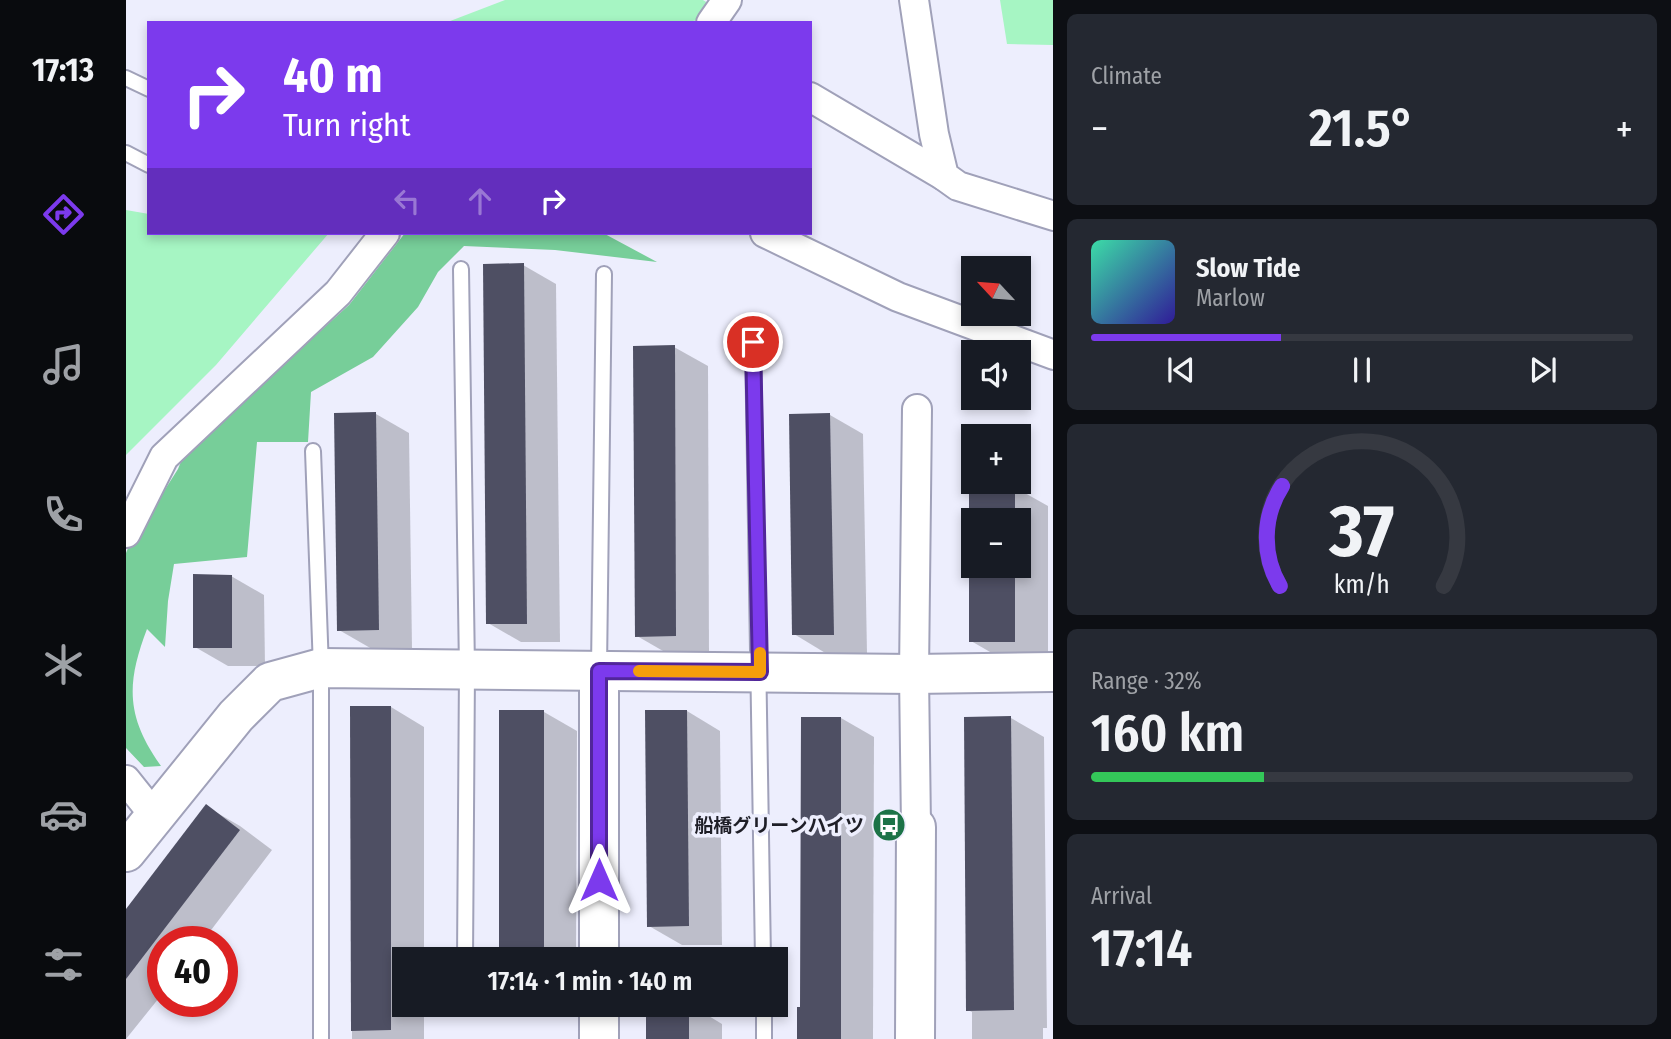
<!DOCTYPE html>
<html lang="en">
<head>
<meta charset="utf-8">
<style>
	:root { --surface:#171b24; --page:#242831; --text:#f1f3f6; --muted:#9ea1a6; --line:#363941; --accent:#7c3aed }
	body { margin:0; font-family:"Fira Sans Condensed","Noto Sans JP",sans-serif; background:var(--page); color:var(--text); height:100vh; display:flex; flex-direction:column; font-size:26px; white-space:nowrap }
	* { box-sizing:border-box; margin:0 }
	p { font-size:23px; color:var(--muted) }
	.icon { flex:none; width:38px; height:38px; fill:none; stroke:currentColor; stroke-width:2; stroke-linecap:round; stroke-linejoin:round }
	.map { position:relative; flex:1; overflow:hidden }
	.sheet { display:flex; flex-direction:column; gap:14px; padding:14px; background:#0d0f14; width:618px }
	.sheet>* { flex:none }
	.guide { position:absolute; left:21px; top:21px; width:665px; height:214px; border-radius:0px; box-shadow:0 4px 10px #0003; background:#7c3aed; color:#fff; overflow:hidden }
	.needle { width:46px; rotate:296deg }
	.controls { position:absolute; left:835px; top:256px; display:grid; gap:14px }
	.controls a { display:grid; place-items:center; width:70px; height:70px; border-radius:0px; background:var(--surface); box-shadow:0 4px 10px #0003; font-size:35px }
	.speed { position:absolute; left:21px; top:926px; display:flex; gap:14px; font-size:35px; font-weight:700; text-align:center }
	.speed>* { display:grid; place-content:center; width:91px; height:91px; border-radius:50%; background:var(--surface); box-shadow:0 4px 10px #0003; line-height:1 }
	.speed .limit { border:10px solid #d22; background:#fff; color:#111 }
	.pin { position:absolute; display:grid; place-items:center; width:60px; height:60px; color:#fff; margin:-30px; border:4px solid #fff; border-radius:50%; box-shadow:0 2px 7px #0007 }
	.me { position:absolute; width:77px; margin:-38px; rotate:0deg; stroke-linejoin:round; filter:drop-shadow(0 0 5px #0008) }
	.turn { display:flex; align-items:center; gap:24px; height:147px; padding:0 21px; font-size:32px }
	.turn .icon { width:91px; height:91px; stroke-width:2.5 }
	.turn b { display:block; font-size:49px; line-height:60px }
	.lanes { display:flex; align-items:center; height:66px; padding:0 21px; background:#0003; justify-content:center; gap:35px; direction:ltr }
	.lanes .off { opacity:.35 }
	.big { font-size:52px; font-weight:600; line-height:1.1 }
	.sheet .card { flex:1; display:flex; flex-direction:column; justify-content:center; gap:10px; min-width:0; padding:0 24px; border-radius:10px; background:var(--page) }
	.sheet .dial { align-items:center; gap:0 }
	.dial svg { height:182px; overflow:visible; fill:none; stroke:var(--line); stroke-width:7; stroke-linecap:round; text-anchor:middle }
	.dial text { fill:var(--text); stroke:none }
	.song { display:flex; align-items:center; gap:21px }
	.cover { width:84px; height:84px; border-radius:10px; background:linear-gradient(135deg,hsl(160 70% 55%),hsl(250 70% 35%)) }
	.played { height:7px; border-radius:4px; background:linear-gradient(90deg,var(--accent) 35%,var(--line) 35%) }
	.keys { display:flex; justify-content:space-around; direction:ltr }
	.heat { display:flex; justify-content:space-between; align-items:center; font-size:38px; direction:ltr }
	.charge { height:10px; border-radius:5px; background:linear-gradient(90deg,#34c759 32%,var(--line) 0) }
	.trip { position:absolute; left:266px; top:947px; width:396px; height:70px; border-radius:0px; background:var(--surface); box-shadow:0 4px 10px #0003; font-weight:600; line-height:70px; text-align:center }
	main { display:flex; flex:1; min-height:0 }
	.menu { display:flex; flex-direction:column; width:126px; justify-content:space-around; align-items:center; background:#090b0e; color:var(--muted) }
	.menu .icon { width:49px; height:49px }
	.menu .active { color:var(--accent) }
	.menu b { font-size:32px; color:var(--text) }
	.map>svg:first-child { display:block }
	.green { fill:#a6f5c3 }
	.forest { fill:#77ce99 }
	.shadow { fill:#0003; fill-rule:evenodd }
	.building { fill:#4e4f63 }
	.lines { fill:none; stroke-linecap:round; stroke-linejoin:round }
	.lane-casing { stroke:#a0a1b9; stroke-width:18 }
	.street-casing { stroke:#a0a1b9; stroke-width:32 }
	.secondary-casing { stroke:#a0a1b9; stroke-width:42 }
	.lane { stroke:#fff; stroke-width:14 }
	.street { stroke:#fff; stroke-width:28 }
	.secondary { stroke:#fff; stroke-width:38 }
	.route-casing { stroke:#51269a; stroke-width:18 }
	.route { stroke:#7c3aed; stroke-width:12 }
	.slow { stroke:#f59e0b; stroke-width:12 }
	.labels { text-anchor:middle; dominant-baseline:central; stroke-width:7; stroke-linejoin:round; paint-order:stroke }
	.poi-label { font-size:19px; font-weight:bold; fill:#1e1e27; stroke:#edeefd; text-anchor:end }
</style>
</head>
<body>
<main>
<nav class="menu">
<b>17:13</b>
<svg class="icon active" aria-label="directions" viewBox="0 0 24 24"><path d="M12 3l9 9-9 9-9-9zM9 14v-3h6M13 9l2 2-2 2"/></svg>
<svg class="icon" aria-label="music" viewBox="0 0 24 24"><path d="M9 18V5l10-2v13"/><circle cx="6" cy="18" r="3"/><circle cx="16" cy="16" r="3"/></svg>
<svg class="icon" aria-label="phone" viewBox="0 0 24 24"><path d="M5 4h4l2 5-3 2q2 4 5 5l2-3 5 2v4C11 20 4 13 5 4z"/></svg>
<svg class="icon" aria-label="climate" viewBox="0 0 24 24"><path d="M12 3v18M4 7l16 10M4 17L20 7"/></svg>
<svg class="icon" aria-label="car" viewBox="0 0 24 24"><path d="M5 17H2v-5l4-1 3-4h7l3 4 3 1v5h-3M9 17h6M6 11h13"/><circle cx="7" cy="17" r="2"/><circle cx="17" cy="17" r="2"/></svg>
<svg class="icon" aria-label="filters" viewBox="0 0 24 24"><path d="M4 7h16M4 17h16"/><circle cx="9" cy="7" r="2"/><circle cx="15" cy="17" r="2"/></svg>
</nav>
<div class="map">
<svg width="928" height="1039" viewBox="0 0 928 1039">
	<rect width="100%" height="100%" fill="#edeefd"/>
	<g class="green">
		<polygon points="379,0 577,0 585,5 572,20 557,23 319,23"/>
		<polygon points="874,0 927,0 927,45 881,44"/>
		<polygon points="0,210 23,214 23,233 203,233 90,365 0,455"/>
	</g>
	<path class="forest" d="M279,233H477L531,262L429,250L338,246L312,272L292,307L247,357L185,392L182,442H131L121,557L48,564L42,601L39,647L21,629C0,684 0,717 35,766L18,767L0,748V553L2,548L52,469L56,459L64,449L223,305Z"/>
	<g class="shadow">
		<polygon points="397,265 430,284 434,642 395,642 362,623"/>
		<polygon points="548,347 582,366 583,654 544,655 511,636"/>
		<polygon points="250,414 283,433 286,648 246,649 213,630"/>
		<polygon points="704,415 737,434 741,653 701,654 668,634"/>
		<path d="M844,487H888L922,506V660H878L845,641ZM847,520H892V565H847Z"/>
		<polygon points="105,576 138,595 139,666 102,666 69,647"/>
		<polygon points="265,707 298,727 298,959 278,959 278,1004 298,1004 298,1039 226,1039 226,708"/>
		<polygon points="561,711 594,731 596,945 556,945 523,926"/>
		<polygon points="418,712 451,731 450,959 375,959"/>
		<polygon points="715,718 748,737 747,1039 673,1039"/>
		<polygon points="885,718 918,737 921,1028 917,1028 917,1039 846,1039 846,1012 842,1010"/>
		<polygon points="81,807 114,826 146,850 76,942 37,942 37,993 0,1039 0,912"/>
		<polygon points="388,1004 450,1004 450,1016 408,1016"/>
		<polygon points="563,1004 596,1024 596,1039 522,1039 522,1005"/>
	</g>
	<g class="building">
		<polygon points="398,263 401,624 360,624 357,264"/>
		<polygon points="549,345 550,636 509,637 507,346"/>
		<polygon points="250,412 253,630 211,631 208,413"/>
		<polygon points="704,413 708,635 666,635 663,414"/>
		<polygon points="843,485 889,485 889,520 847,520 847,565 889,565 889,642 843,642"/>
		<polygon points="67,574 106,575 106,648 67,648"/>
		<polygon points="224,706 265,706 265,1030 225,1031"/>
		<rect x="373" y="710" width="45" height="249"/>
		<polygon points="519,710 561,710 563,926 521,927"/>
		<polygon points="885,716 888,1010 840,1011 838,717"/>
		<polygon points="675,717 715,717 715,1039 671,1039 671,1007 674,1007"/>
		<polygon points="80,804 114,830 0,979 0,909"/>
		<rect x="520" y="1004" width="43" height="35"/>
	</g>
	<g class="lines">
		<defs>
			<g id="lane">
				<polyline points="0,78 23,89"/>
				<polyline points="0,153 23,165"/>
				<polyline points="335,269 341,669 339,959"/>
				<polyline points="627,342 637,959"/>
				<polyline points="187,451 195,668 195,1039"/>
				<polyline points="473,668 478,274"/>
				<polyline points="638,1004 638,1039"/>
			</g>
			<g id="street">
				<polyline points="788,0 808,134 818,176 832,186 928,216"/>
				<polyline points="585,23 601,0"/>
				<polyline points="684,97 818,176"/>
				<polyline points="639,233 772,297 928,355"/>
				<polyline points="0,533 38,457 212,293 259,233"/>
				<polyline points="0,780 28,815"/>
				<polyline points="790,827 788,674 791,409"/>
			</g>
			<g id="secondary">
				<polyline points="0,852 110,716 144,682 195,668 788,674 928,672"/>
				<polyline points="473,959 473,671"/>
				<polyline points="473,1039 473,1004"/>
				<polyline points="789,1039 790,827"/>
			</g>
		</defs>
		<use href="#lane" class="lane-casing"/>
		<use href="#street" class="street-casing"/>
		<use href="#secondary" class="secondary-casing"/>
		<use href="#lane" class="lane"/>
		<use href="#street" class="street"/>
		<use href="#secondary" class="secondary"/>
	</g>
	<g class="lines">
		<defs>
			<polyline id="route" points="473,880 473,671 634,672 627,342"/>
		</defs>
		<use href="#route" class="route-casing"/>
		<use href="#route" class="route"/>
		<polyline class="slow" points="513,671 634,672 634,653"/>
	</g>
	<defs>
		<symbol id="bus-disc" viewBox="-11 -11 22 22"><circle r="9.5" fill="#1c7347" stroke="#edeefd"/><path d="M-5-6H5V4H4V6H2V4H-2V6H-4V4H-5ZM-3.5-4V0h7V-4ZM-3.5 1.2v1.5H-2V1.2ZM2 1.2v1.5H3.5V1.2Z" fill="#fff"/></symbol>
	</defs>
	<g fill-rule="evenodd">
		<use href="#bus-disc" x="744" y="806" width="38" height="38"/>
	</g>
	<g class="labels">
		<g class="poi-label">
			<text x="738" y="825">船橋グリーンハイツ</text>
		</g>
	</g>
</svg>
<div class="controls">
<a><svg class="needle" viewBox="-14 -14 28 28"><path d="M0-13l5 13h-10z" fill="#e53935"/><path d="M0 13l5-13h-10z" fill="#9ea1a6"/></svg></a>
<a><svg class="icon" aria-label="sound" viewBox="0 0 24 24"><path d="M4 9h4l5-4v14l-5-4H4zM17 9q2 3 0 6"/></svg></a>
<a>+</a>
<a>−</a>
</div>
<div class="speed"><div class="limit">40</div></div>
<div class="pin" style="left:627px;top:342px;background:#d93025"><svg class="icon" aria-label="arrive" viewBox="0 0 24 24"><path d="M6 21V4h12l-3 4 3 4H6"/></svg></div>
<svg class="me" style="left:473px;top:880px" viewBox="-20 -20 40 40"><path d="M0-17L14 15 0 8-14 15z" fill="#7c3aed" stroke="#fff" stroke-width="4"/></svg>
<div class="trip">17:14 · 1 min · 140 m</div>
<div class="guide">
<div class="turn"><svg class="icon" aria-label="right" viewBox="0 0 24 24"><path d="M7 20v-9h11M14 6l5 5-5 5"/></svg><div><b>40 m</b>Turn right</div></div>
<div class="lanes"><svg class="icon off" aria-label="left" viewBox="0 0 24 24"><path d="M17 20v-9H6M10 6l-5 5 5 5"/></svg><svg class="icon off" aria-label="ahead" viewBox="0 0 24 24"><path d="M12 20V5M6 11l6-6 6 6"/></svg><svg class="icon" aria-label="right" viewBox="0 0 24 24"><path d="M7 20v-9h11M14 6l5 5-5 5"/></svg></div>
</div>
</div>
<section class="sheet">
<div class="card"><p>Climate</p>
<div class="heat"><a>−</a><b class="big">21.5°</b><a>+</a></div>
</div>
<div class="card">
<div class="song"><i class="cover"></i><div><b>Slow Tide</b><p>Marlow</p></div></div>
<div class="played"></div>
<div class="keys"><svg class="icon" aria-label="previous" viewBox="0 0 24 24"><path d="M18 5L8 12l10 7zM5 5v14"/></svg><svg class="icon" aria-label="pause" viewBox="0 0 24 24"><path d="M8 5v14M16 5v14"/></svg><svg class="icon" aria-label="next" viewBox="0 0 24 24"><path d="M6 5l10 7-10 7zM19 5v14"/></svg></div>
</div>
<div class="card dial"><svg viewBox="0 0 100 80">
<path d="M14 69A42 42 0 1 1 86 69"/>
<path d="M14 69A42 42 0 0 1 15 25" stroke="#7c3aed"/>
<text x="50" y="56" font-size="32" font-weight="700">37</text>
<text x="50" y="72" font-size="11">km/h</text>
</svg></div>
<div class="card"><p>Range · 32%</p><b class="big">160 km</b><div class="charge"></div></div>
<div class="card"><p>Arrival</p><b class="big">17:14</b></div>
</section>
</main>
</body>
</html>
